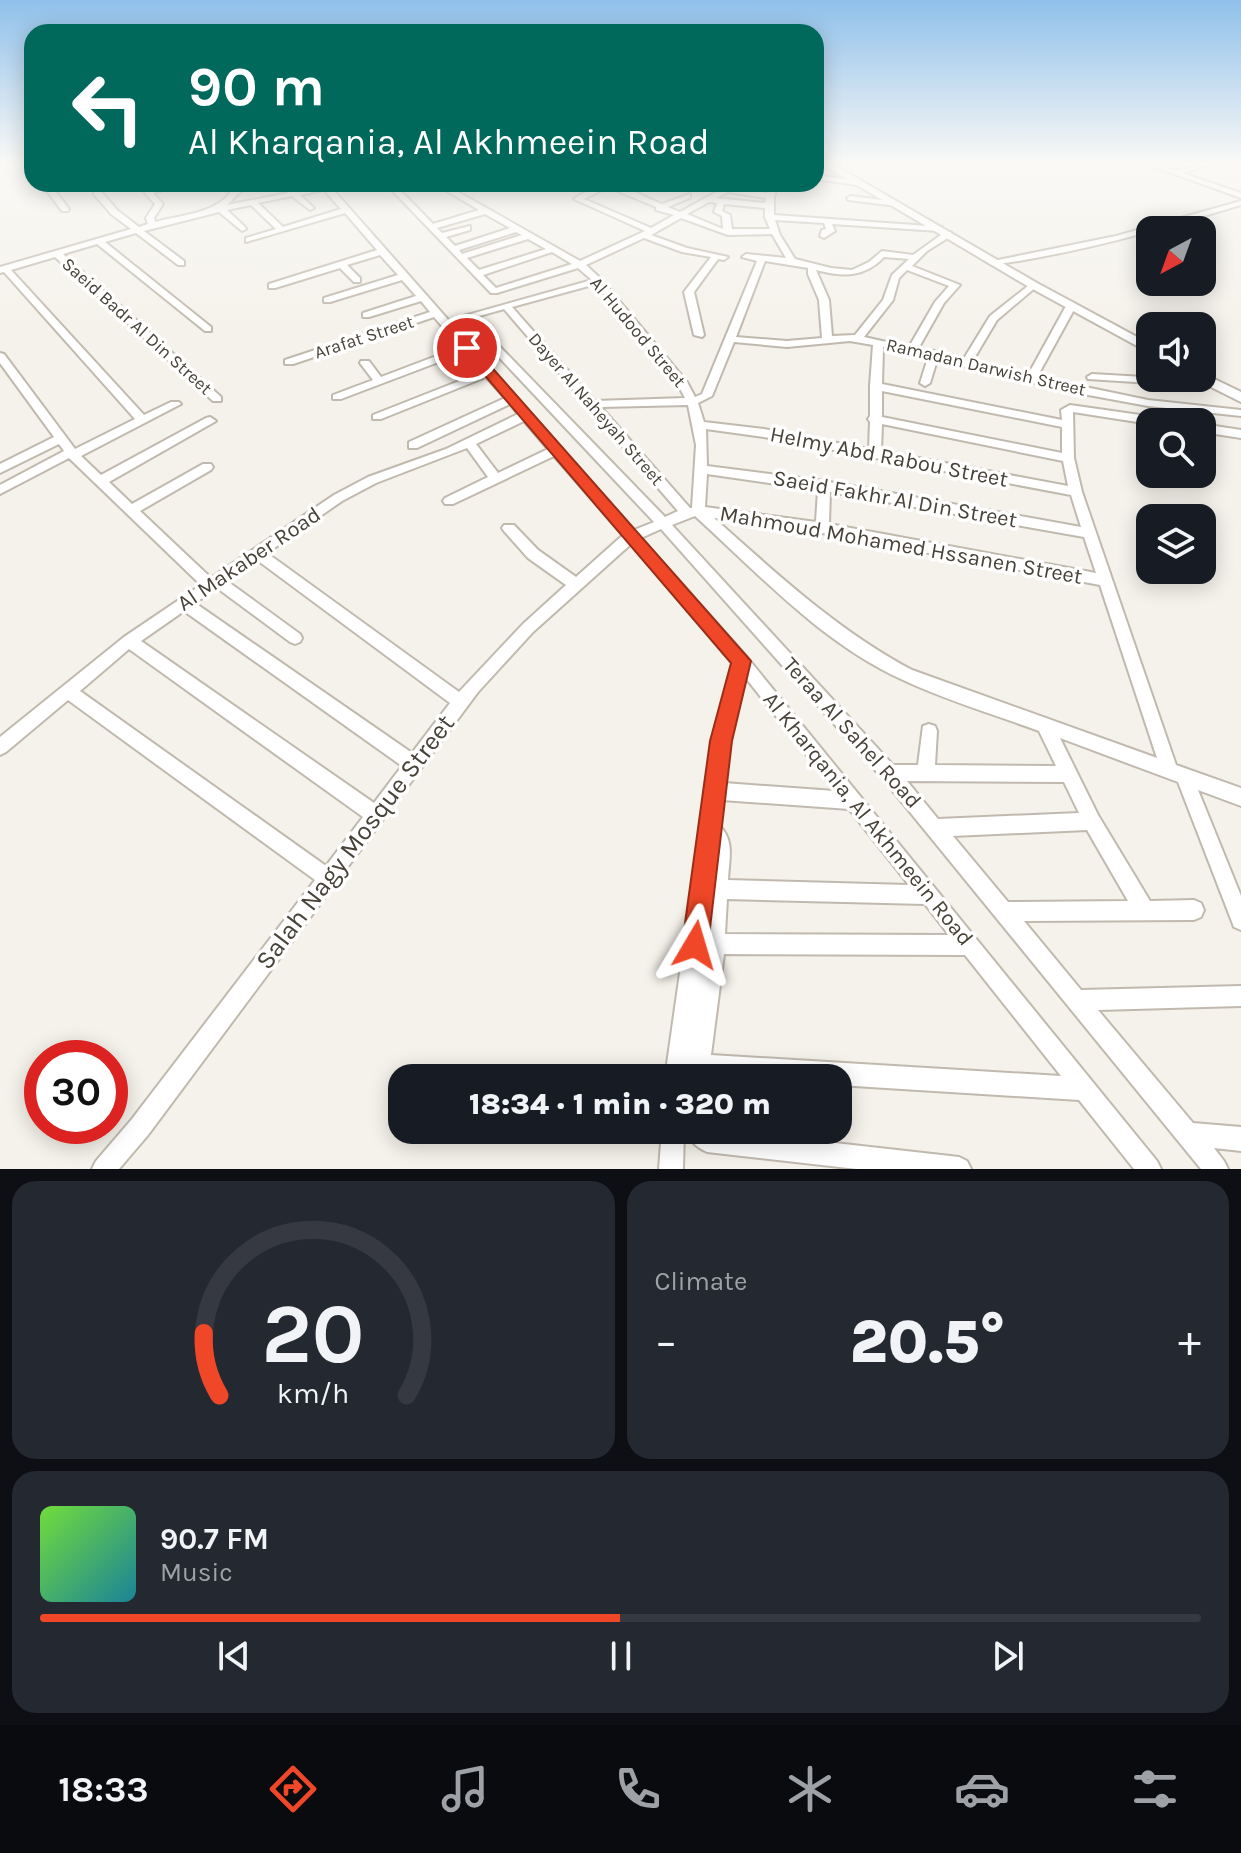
<!DOCTYPE html>
<html lang="en">
<head>
<meta charset="utf-8">
<style>
	:root { --surface:#171b24; --page:#242831; --text:#f1f3f6; --muted:#9ea1a6; --line:#363941; --accent:#ef4727 }
	body { margin:0; font-family:Karla,sans-serif; background:var(--page); color:var(--text); height:100vh; display:flex; flex-direction:column; font-size:30px; white-space:nowrap }
	* { box-sizing:border-box; margin:0 }
	p { font-size:26px; color:var(--muted) }
	.icon { flex:none; width:44px; height:44px; fill:none; stroke:currentColor; stroke-width:2; stroke-linecap:round; stroke-linejoin:round }
	.map { position:relative; height:1169px; overflow:hidden }
	.sheet { display:flex; flex-direction:column; gap:12px; padding:12px; background:#0d0f14; flex:1 }
	.sheet>* { flex:none }
	.guide { position:absolute; left:24px; top:24px; width:800px; height:168px; border-radius:24px; box-shadow:0 4px 20px #0003; background:#00695c; color:#fff; overflow:hidden }
	.needle { width:52px; rotate:221deg }
	.fabs { position:absolute; left:1136px; top:216px; display:grid; gap:16px }
	.fabs a { display:grid; place-items:center; width:80px; height:80px; border-radius:16px; background:var(--surface); box-shadow:0 4px 20px #0003; font-size:40px }
	.speed { position:absolute; left:24px; top:1040px; display:flex; gap:16px; font-size:40px; font-weight:700; text-align:center }
	.speed>* { display:grid; place-content:center; width:104px; height:104px; border-radius:50%; background:var(--surface); box-shadow:0 4px 20px #0003; line-height:1 }
	.speed .limit { border:12px solid #d22; background:#fff; color:#111 }
	.pin { position:absolute; display:grid; place-items:center; width:68px; height:68px; color:#fff; margin:-34px; border:4px solid #fff; border-radius:50%; box-shadow:0 2px 8px #0007 }
	.me { position:absolute; width:88px; margin:-44px; rotate:7deg; stroke-linejoin:round; filter:drop-shadow(0 0 6px #0008) }
	.turn { display:flex; align-items:center; gap:28px; height:168px; padding:0 32px; font-size:36px }
	.turn .icon { width:104px; height:104px; stroke-width:2.5 }
	.turn b { display:block; font-size:56px; line-height:68px }
	.big { font-size:60px; font-weight:800; line-height:1.1 }
	.sheet .tile { flex:1; display:flex; flex-direction:column; justify-content:center; gap:12px; min-width:0; padding:0 28px; border-radius:24px; background:var(--page) }
	.sheet .dial { align-items:center; gap:0 }
	.dial svg { height:208px; overflow:visible; fill:none; stroke:var(--line); stroke-width:7; stroke-linecap:round; text-anchor:middle }
	.dial text { fill:var(--text); stroke:none }
	.song { display:flex; align-items:center; gap:24px }
	.cover { width:96px; height:96px; border-radius:12px; background:linear-gradient(135deg,hsl(100 70% 55%),hsl(190 70% 35%)) }
	.played { height:8px; border-radius:4px; background:linear-gradient(90deg,var(--accent) 50%,var(--line) 50%) }
	.keys { display:flex; justify-content:space-around; direction:ltr }
	.heat { display:flex; justify-content:space-between; align-items:center; font-size:44px; direction:ltr }
	.sheet .tiles { flex:1; display:grid; gap:12px; grid-template-columns:1fr 1fr }
	.tile:last-child { grid-column:span 2 }
	.trip { position:absolute; left:388px; top:1064px; width:464px; height:80px; border-radius:24px; background:var(--surface); box-shadow:0 4px 20px #0003; font-weight:800; line-height:80px; text-align:center }
	.dock { display:flex; height:128px; justify-content:space-around; align-items:center; background:#090b0e; color:var(--muted) }
	.dock .icon { width:56px; height:56px }
	.dock .current { color:var(--accent) }
	.dock b { font-size:36px; color:var(--text) }
	.map>svg:first-child { display:block }
	.lines { fill:none; stroke-linecap:round; stroke-linejoin:round }
	.minor-casing { stroke:#c0b9ae; stroke-width:4 }
	.tertiary-casing { stroke:#c0b9ae; stroke-width:4 }
	.minor { fill:#fff; fill-rule:evenodd }
	.tertiary { fill:#fff; fill-rule:evenodd }
	.route { fill:#ef4727; stroke:#9b2e19; stroke-width:2 }
	.labels { text-anchor:middle; dominant-baseline:central; stroke-width:7; stroke-linejoin:round; paint-order:stroke }
	.far-street-label { font-size:18px; fill:#484239; stroke:#fff }
	.street-label { font-size:22px; fill:#484239; stroke:#fff }
	.near-street-label { font-size:26px; fill:#484239; stroke:#fff }
</style>
</head>
<body>
<div class="map">
<svg width="1241" height="1169" viewBox="0 0 1241 1169">
	<rect width="100%" height="100%" fill="#f5f2eb"/>
	<g class="lines">
		<defs>
			<g id="minor">
				<polygon points="25,162 32,162 32,169"/>
				<path d="M1142,162C1154,162 1163,169 1174,170C1186,171 1205,162 1220,162L1182,173L1241,193V198Z"/>
				<polygon points="816,175 863,182 867,184 863,186 816,179"/>
				<polygon points="42,184 50,184 69,209 68,211 62,211"/>
				<path d="M137,184H145L150,189L170,184H183L153,193L163,204L154,218L155,222C183,214 223,214 235,184H243L241,191L227,205L288,193L279,184H287L295,191L329,185L634,530L654,522L464,320L458,322L453,319L592,280L578,268L497,293H491L386,184H394L433,224L479,210L435,184H444L580,261L645,231L574,199C611,173 624,189 662,204L690,194V198L668,207L680,212L731,184H740L734,188L767,193L770,184H774L777,186L774,197V215L942,227V231H939L832,224L835,231L824,238L820,236L822,230L826,229L824,223L775,220L780,235L795,259L831,268L852,270L869,262L882,251L913,255L945,232H951V236L927,251L912,266L960,285L944,303L918,349L934,351L963,360L990,316L1033,282L1038,285L1036,287L997,320L972,362L1028,375L1066,306L1071,303L1076,306L1037,377L1148,400L1241,410V416L1148,406L1072,392L937,360L930,383L925,386L920,383L928,358L883,347L882,384L1062,420L1061,410L1070,405L1161,418L1167,422H1150V424L1073,412L1074,458L1082,492L1176,765L1241,788V806L1198,790L1241,896V930L1234,927L1178,782L1060,738L1098,815L1150,901L1194,900L1201,903L1204,910L1201,917L1194,920L1024,921L1081,990L1241,986V1006L1098,1010L1193,1123L1241,1127V1151L1214,1148L1224,1161L1228,1169H1201L883,779L661,529L641,538L746,656L1157,1161L1161,1169H1134L1079,1100L838,1085V1078H688L689,1066L687,1078H665L713,741L733,663L631,544L533,632L478,692L148,1135L119,1169H92L96,1161L132,1119L315,880L68,700L6,752L0,755V737L124,637L201,585L69,458L0,494V485L64,451L59,444L0,473V464L54,437L0,363V353L4,354L75,449L135,419L4,272L0,273V267L131,229L111,214L94,194V190H100L117,210L139,227L148,224L146,218L155,204ZM608,187L656,207V210L674,215L651,228L584,199ZM324,190L341,209L283,227L258,203L292,196L310,210L314,208L300,195ZM728,192L766,198L765,203L716,198ZM709,202L717,203L714,212L722,216L723,229L687,214ZM724,204L765,208V217L770,229H732L730,215L722,211ZM251,205L276,229L246,238V242L345,213L377,250L269,284V288H275L340,268L354,282H360V278L347,265L380,255L398,275L324,298V302H330L402,280L416,296L363,313V317H369L421,301L430,312L285,360V364H293L434,317L460,347L381,377L369,361H361L360,363L373,380L333,395V399H341L465,352L482,372L373,415V419H381L486,377L505,398L409,442V448H417L510,404L518,414L446,449L368,477L334,495L211,578L140,511L211,470L213,467L211,464H203L132,504L109,482L216,421L210,417L206,418L101,475L81,456L181,404L179,402H171L144,415L11,270L55,257L213,401H221V397L63,254L97,244L205,331H211V327L105,242L136,233L178,265H184V261L144,231L219,212L242,231L246,229L245,227L227,210ZM485,214L510,228L455,246L446,237L470,230V226L442,233L437,228ZM681,218L728,235L772,234L786,258L746,254L742,257L757,261L702,394L695,397L687,382L601,279L586,265L644,238L682,252L711,257L684,292L694,335L702,337L704,335L694,292L718,259L724,260L728,257L687,248L651,235ZM516,232L522,235L462,254L459,250ZM528,239L546,249L479,270L467,258ZM552,252L572,264L496,288L483,275ZM884,257L909,259L892,275L883,300L855,335L832,336L829,300L816,270C843,277 864,278 884,257ZM765,261L808,268V274L819,300L822,338L787,341L736,337ZM907,270L949,286L935,302L909,347L864,337L893,300L899,278ZM596,284L678,385L685,398L595,401L512,307ZM504,309L678,511L665,517L472,318ZM850,341L873,345L870,386V416L868,419L870,422L869,449L764,429L704,422L698,403L712,396L734,342L787,347ZM882,391L1062,427V453L882,417ZM688,405L696,445L692,508H690L601,407ZM524,421L548,449L498,473L476,444ZM882,424L1063,461L1068,486L881,451ZM706,429L764,437L1071,495L1081,527L824,481L707,466ZM467,448L488,477L445,498L443,501L445,504H453L554,456L623,535L576,577L538,550L514,525H504L502,528L504,531L528,558L566,585L523,624L459,692L267,553L342,501L376,483ZM707,474L818,490L816,522L705,507ZM830,492L1084,537L1096,573L829,524ZM695,516C759,574 822,643 901,679C945,700 993,714 1039,731L1056,766L935,765L937,731L935,726L929,724L923,726L918,765H893L672,525ZM714,518L822,533L1100,585L1157,758L912,670C837,630 777,574 714,518ZM257,560L450,703L412,753L195,603L217,588L290,642L295,644L300,642L302,638L300,634L227,581ZM184,611L402,766L374,803L141,641ZM129,649L363,817L326,866L80,691ZM745,677L835,791L724,783L729,741ZM907,781L1064,782L1079,813L938,819ZM722,800L849,809L909,885L728,880C729,858 735,841 719,825ZM1087,830L1128,901L1008,902L953,836ZM727,899L925,904L949,935L725,934ZM724,954L965,955L1061,1076L711,1055Z"/>
				<polygon points="851,196 897,202 901,204 897,206 848,200 847,198"/>
				<path d="M1241,201V205C1158,230 1079,253 992,265L988,262L1116,236Z"/>
				<polygon points="1092,374 1214,381 1219,384 1214,387 1088,379 1087,377"/>
				<polygon points="1202,424 1241,430 1241,438 1202,432"/>
				<polygon points="662,1130 684,1130 683,1169 659,1169"/>
				<path d="M686,1130H721L959,1157L967,1161L971,1169H857L707,1152C696,1147 690,1141 686,1130Z"/>
			</g>
			<g id="tertiary">
				<polygon points="818,162 829,162 1037,283 1150,344 1150,353 1029,287"/>
				<polygon points="1202,373 1241,392 1241,402 1197,380 1196,378 1202,378"/>
			</g>
		</defs>
		<use href="#minor" class="minor-casing"/>
		<use href="#tertiary" class="tertiary-casing"/>
		<use href="#minor" class="minor"/>
		<use href="#tertiary" class="tertiary"/>
	</g>
	<linearGradient id="sky" x2="0" y2="1"><stop stop-color="#8fc0ea"/><stop offset="0.5" stop-color="#faf9f6"/><stop offset="1" stop-color="#faf9f6" stop-opacity="0"/></linearGradient>
	<rect width="1241" height="326" fill="url(#sky)"/>
	<polygon class="route" points="463,345 472,345 751,661 732,741 708,945 704,954 695,958 686,954 682,945 710,741 731,663 463,350"/>
	<g class="labels">
		<g class="far-street-label">
			<text transform="translate(137 326) rotate(42)">Saeid Badr Al Din Street</text>
			<text transform="translate(638 332) rotate(50)">Al Hudood Street</text>
			<text transform="translate(364 337) rotate(-18)">Arafat Street</text>
			<text transform="translate(986 367) rotate(13)">Ramadan Darwish Street</text>
			<text transform="translate(596 409) rotate(49)">Dayer Al Naheyah Street</text>
		</g>
		<g class="street-label">
			<text transform="translate(889 457) rotate(11)">Helmy Abd Rabou Street</text>
			<text transform="translate(895 499) rotate(10)">Saeid Fakhr Al Din Street</text>
			<text transform="translate(901 545) rotate(10)">Mahmoud Mohamed Hssanen Street</text>
			<text transform="translate(249 559) rotate(-34)">Al Makaber Road</text>
			<text transform="translate(852 733) rotate(48)">Teraa Al Sahel Road</text>
			<text transform="translate(868 819) rotate(51)">Al Kharqania, Al Akhmeein Road</text>
		</g>
		<g class="near-street-label">
			<text transform="translate(355 842) rotate(-53)">Salah Nagy Mosque Street</text>
		</g>
	</g>
</svg>
<div class="fabs">
<a><svg class="needle" viewBox="-14 -14 28 28"><path d="M0-13l5 13h-10z" fill="#e53935"/><path d="M0 13l5-13h-10z" fill="#9ea1a6"/></svg></a>
<a><svg class="icon" aria-label="sound" viewBox="0 0 24 24"><path d="M4 9h4l5-4v14l-5-4H4zM17 9q2 3 0 6"/></svg></a>
<a><svg class="icon" aria-label="search" viewBox="0 0 24 24"><circle cx="10" cy="10" r="6"/><path d="M15 15l6 6"/></svg></a>
<a><svg class="icon" aria-label="layers" viewBox="0 0 24 24"><path d="M12 4l9 5-9 5-9-5zM3 14l9 5 9-5"/></svg></a>
</div>
<div class="speed"><div class="limit">30</div></div>
<div class="pin" style="left:467px;top:348px;background:#d93025"><svg class="icon" aria-label="arrive" viewBox="0 0 24 24"><path d="M6 21V4h12l-3 4 3 4H6"/></svg></div>
<svg class="me" style="left:695px;top:945px" viewBox="-20 -20 40 40"><path d="M0-17L14 15 0 8-14 15z" fill="#ef4727" stroke="#fff" stroke-width="4"/></svg>
<div class="trip">18:34 · 1 min · 320 m</div>
<div class="guide">
<div class="turn"><svg class="icon" aria-label="left" viewBox="0 0 24 24"><path d="M17 20v-9H6M10 6l-5 5 5 5"/></svg><div><b>90 m</b>Al Kharqania, Al Akhmeein Road</div></div>
</div>
</div>
<section class="sheet">
<div class="tiles">
<div class="tile dial"><svg viewBox="0 0 100 80">
<path d="M14 69A42 42 0 1 1 86 69"/>
<path d="M14 69A42 42 0 0 1 8 45" stroke="#ef4727"/>
<text x="50" y="56" font-size="32" font-weight="700">20</text>
<text x="50" y="72" font-size="11">km/h</text>
</svg></div>
<div class="tile"><p>Climate</p>
<div class="heat"><a>−</a><b class="big">20.5°</b><a>+</a></div>
</div>
<div class="tile">
<div class="song"><i class="cover"></i><div><b>90.7 FM</b><p>Music</p></div></div>
<div class="played"></div>
<div class="keys"><svg class="icon" aria-label="previous" viewBox="0 0 24 24"><path d="M18 5L8 12l10 7zM5 5v14"/></svg><svg class="icon" aria-label="pause" viewBox="0 0 24 24"><path d="M8 5v14M16 5v14"/></svg><svg class="icon" aria-label="next" viewBox="0 0 24 24"><path d="M6 5l10 7-10 7zM19 5v14"/></svg></div>
</div>
</div>
</section>
<nav class="dock">
<b>18:33</b>
<svg class="icon current" aria-label="directions" viewBox="0 0 24 24"><path d="M12 3l9 9-9 9-9-9zM9 14v-3h6M13 9l2 2-2 2"/></svg>
<svg class="icon" aria-label="music" viewBox="0 0 24 24"><path d="M9 18V5l10-2v13"/><circle cx="6" cy="18" r="3"/><circle cx="16" cy="16" r="3"/></svg>
<svg class="icon" aria-label="phone" viewBox="0 0 24 24"><path d="M5 4h4l2 5-3 2q2 4 5 5l2-3 5 2v4C11 20 4 13 5 4z"/></svg>
<svg class="icon" aria-label="climate" viewBox="0 0 24 24"><path d="M12 3v18M4 7l16 10M4 17L20 7"/></svg>
<svg class="icon" aria-label="car" viewBox="0 0 24 24"><path d="M5 17H2v-5l4-1 3-4h7l3 4 3 1v5h-3M9 17h6M6 11h13"/><circle cx="7" cy="17" r="2"/><circle cx="17" cy="17" r="2"/></svg>
<svg class="icon" aria-label="filters" viewBox="0 0 24 24"><path d="M4 7h16M4 17h16"/><circle cx="9" cy="7" r="2"/><circle cx="15" cy="17" r="2"/></svg>
</nav>
</body>
</html>
